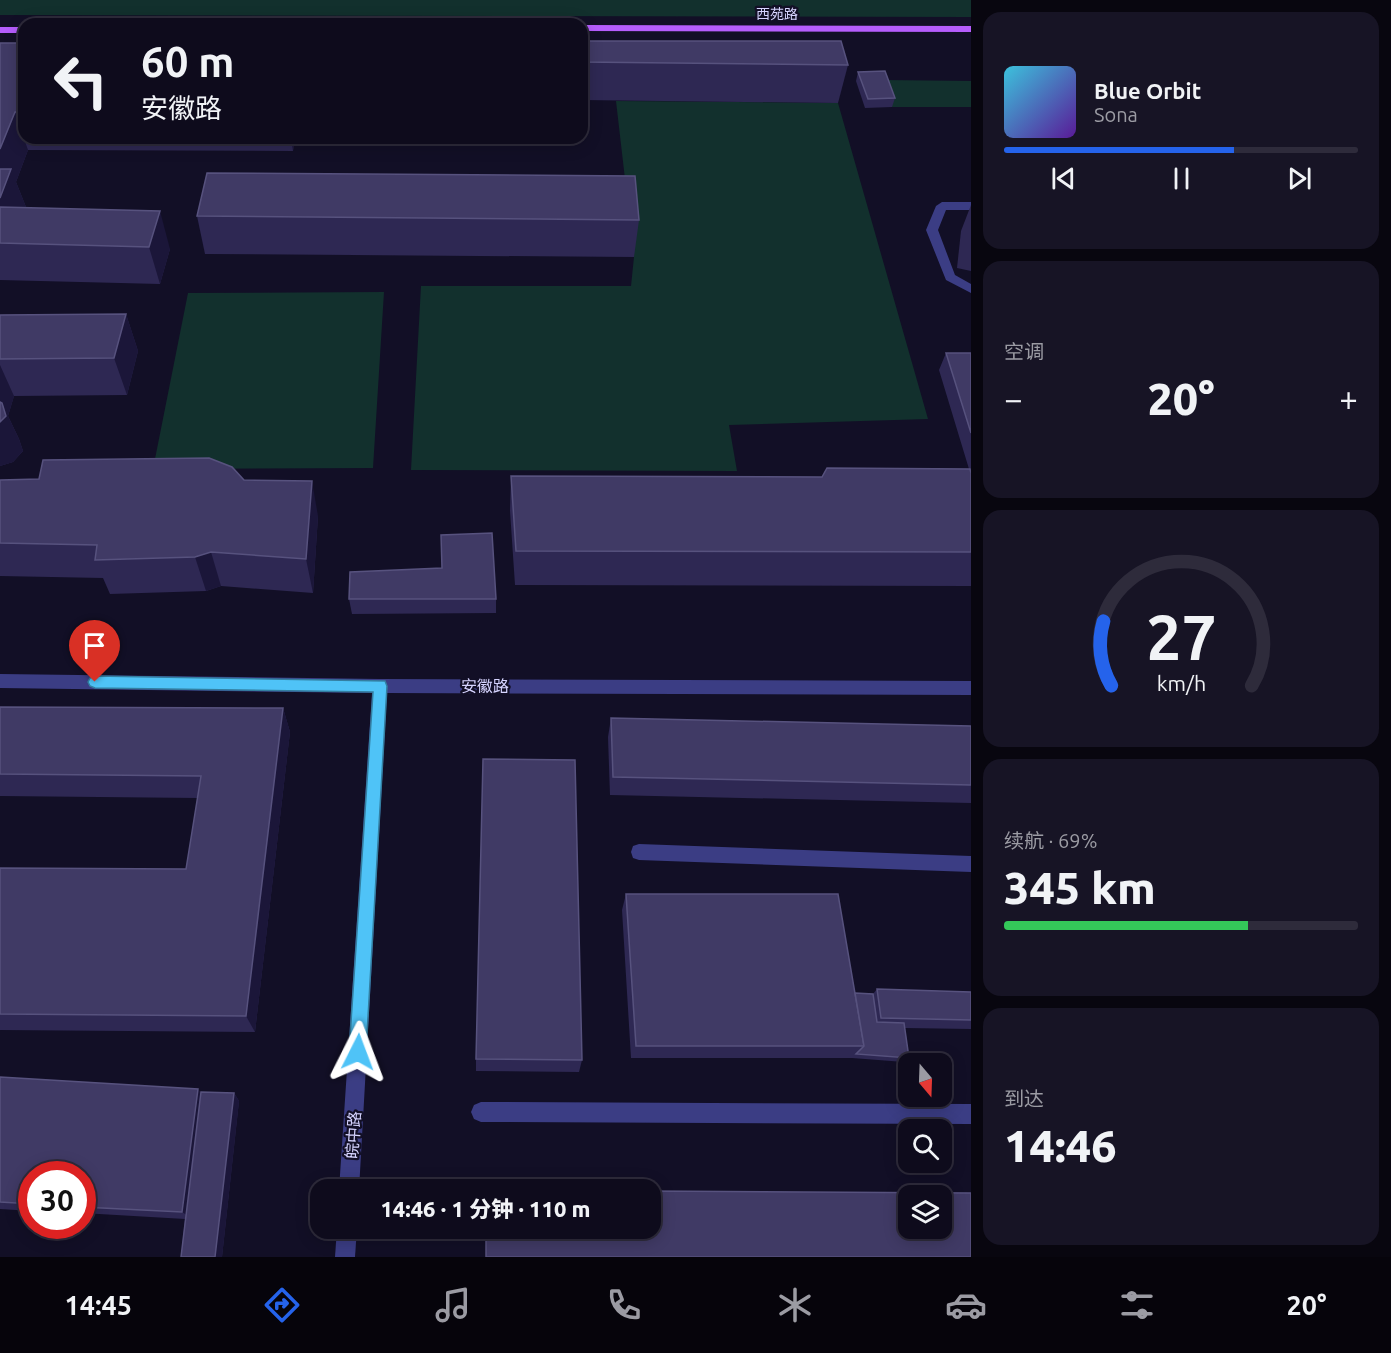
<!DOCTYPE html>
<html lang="zh">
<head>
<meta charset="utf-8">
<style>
	:root { --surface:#0e0b1c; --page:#171425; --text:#f1f3f6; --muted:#9b9ba3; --line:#2e2b3b; --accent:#2563eb }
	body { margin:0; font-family:Ubuntu,"Noto Sans SC",sans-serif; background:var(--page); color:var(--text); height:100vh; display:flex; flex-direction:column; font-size:22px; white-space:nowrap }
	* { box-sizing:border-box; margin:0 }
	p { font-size:20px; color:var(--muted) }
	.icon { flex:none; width:33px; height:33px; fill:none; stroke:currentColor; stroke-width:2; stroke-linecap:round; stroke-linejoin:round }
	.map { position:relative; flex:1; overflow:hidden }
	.panel { display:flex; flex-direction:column; gap:12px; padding:12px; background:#08060f; width:420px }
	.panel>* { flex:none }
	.banner { position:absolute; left:18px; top:18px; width:570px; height:126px; border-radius:18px; box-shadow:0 3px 15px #0003,0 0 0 2px var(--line); background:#0e0b1c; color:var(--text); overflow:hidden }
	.needle { width:39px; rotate:161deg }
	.fabs { position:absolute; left:898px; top:1053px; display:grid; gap:12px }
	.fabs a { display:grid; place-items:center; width:54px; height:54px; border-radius:12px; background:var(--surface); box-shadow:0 3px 15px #0003,0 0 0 2px var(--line); font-size:30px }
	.speed { position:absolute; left:18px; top:1161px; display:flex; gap:12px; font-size:30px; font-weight:700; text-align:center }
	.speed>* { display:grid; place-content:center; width:78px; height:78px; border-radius:50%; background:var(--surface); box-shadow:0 3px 15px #0003,0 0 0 2px var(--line); line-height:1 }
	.speed .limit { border:9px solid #d22; background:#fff; color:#111 }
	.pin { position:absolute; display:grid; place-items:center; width:51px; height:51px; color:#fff; margin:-62px -26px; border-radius:50% 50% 50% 0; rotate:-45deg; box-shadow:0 0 6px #0007 }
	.pin .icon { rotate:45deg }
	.me { position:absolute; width:66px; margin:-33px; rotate:3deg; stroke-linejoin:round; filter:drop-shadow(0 0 4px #0008) }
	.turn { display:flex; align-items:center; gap:21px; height:126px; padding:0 24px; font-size:27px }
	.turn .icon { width:78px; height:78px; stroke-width:2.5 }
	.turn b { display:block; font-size:42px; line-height:51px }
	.big { font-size:45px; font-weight:800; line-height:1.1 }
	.panel .tile { flex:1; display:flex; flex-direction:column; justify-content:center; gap:9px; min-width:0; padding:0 21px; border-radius:18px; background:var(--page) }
	.panel .dial { align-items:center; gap:0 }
	.dial svg { height:156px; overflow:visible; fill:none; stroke:var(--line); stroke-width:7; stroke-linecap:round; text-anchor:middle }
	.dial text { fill:var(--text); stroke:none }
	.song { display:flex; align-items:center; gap:18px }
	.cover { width:72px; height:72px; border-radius:9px; background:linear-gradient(135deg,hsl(190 70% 55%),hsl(270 70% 35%)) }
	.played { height:6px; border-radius:3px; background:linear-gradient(90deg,var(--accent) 65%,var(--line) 65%) }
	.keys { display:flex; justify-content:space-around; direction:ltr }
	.heat { display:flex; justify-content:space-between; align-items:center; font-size:33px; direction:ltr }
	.charge { height:9px; border-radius:4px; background:linear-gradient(90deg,#34c759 69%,var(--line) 0) }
	.trip { position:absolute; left:310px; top:1179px; width:351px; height:60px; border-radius:18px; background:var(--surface); box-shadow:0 3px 15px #0003,0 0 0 2px var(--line); font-weight:800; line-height:60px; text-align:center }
	.tabs { display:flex; height:96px; justify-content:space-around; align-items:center; background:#06040b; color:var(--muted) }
	.tabs .icon { width:42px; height:42px }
	.tabs .selected { color:var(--accent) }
	.tabs b { font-size:27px; color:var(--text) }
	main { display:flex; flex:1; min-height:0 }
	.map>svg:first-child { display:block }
	.green { fill:#12302d }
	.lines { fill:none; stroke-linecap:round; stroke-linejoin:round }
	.lane { fill:#3b3d84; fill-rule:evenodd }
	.street { fill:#3b3d84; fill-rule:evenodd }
	.primary { fill:#b65dfd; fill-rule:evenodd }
	.wall { fill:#2e2853 }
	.shaded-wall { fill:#1b1639 }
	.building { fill:#403a65; stroke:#57527e; stroke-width:1.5; fill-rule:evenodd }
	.route { fill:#4fc3f7; stroke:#337fa1; stroke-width:1.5 }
	.labels { text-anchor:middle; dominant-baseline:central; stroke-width:4.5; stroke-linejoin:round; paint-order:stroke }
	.far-street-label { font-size:14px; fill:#d6d4ff; stroke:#120f26 }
	.street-label { font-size:16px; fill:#d6d4ff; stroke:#120f26 }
</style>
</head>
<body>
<main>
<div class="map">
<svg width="971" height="1257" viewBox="0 0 971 1257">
	<rect width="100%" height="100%" fill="#120f26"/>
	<g class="green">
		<polygon points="0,0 971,0 971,17 0,15"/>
		<polygon points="883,80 971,81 971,107 892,107"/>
		<polygon points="616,101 838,103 928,419 729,425 737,471 411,470 421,286 631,286 634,257"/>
		<polygon points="384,292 373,468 153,469 188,293"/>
	</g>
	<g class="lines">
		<g class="lane">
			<polygon points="942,202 971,202 971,210 946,210 938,230 955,275 971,284 971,293 946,280 926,230 936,206"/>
			<polygon points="639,844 971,856 971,872 639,860 633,858 631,852 633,846"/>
			<polygon points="481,1102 971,1104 971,1124 481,1122 474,1119 471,1112 474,1105"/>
		</g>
		<g class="street">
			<polygon points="0,674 380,679 971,681 971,695 387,693 359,1190 339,1190 372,693 0,688"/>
			<polygon points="337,1228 357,1228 355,1257 335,1257"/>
		</g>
		<g class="primary">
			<polygon points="582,25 971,26 971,32 582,31"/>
			<rect x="0" y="27" width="24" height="6"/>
		</g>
	</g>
	<g class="wall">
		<polygon points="582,41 848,65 838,103 582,100"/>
		<polygon points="0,43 24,43 24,138 295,138 293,151 28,150 16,182 26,207 25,208 170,249 160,284 0,280"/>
		<polygon points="858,72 895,98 892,107 865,108 856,81"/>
		<polygon points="971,205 971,271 957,268 961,231"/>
		<polygon points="197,216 639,220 634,257 205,254"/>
		<polygon points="126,314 138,351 127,395 14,396 8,416 19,439 23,451 13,462 0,466 0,315"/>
		<polygon points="946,353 971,353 971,586 515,585 510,511 511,476 822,477 969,469 939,370"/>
		<polygon points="0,480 244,480 318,516 313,593 221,586 206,591 110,594 103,578 0,576"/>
		<polygon points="349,599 496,599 496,613 352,614"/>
		<polygon points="0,707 283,708 290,732 255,1032 0,1030 0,868 186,869 198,798 0,796"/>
		<polygon points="611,718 971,726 971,803 610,795 608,737"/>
		<polygon points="626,894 855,993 873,994 877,989 971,992 971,1029 905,1028 909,1058 904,1062 852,1058 631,1058 622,910"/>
		<polygon points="476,1059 582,1060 579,1072 476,1071"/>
		<polygon points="0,1077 201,1092 234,1093 239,1101 222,1257 181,1257 185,1219 82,1213 82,1174 32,1174 32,1211 0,1209"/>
	</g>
	<g class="shaded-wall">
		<polygon points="15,112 28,150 16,182 26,207 12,243 0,216 0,149"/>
		<polygon points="291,138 295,138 293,151"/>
		<polygon points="160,211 170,249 160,284 149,247"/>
		<polygon points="126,314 138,351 127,395 114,358"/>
		<polygon points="0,365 14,396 8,416 19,439 23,451 13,462 0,466"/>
		<polygon points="312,481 318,516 313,593 306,559"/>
		<polygon points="211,552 221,586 206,591 195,557"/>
		<polygon points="283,708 290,732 255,1032 246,1016"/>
		<polygon points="198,1089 207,1100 193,1219 182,1212"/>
		<polygon points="234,1093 239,1101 222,1257 215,1257"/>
	</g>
	<g class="building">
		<polygon points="582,41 841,41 848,65 582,62"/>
		<polygon points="0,43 24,43 24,112 15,112 0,149"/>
		<polygon points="885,71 895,98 868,99 858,72"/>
		<polygon points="0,169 11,169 0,198"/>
		<polygon points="207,173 635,176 639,220 197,216"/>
		<polygon points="0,207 160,211 149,247 0,243"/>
		<polygon points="126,314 114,358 0,359 0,315"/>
		<polygon points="946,353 971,353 971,433"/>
		<polygon points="0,402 2,403 6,416 0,422"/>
		<polygon points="209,458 232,467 244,480 312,481 306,559 211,552 195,557 95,560 97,545 0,543 0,480 39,479 43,460"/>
		<polygon points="827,468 970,469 971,473 971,552 516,551 511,476 822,477"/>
		<polygon points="492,533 496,599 349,599 350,572 442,568 441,535"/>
		<polygon points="0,707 283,708 246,1016 0,1014 0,868 186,869 201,776 0,774"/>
		<polygon points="611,718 971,726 971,785 613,777"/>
		<polygon points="483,759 575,760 582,1060 476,1059"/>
		<polygon points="626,894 838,894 864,1046 636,1046"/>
		<polygon points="877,989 971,992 971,1020 881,1018"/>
		<polygon points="855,993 873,994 877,1022 904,1023 909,1058 856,1054 864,1046"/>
		<polygon points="0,1077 198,1089 182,1212 82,1207 82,1174 32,1174 32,1204 0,1202"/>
		<polygon points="201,1092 234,1093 215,1257 181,1257"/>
		<path d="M651,1191L971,1193V1257H486V1228H651ZM909,1196H942V1228H909Z"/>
	</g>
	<polygon class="route" points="95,676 385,681 387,686 366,1052 364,1058 358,1061 352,1058 349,1052 373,692 95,688 90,686 88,682 90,678"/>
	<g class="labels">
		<g class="far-street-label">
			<text x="777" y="14">西苑路</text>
		</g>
		<g class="street-label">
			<text x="485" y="686">安徽路</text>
			<text transform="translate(353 1135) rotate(-86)">皖中路</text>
		</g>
	</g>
</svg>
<div class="fabs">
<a><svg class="needle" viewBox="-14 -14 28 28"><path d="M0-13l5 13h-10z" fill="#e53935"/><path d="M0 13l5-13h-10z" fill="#9b9ba3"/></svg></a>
<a><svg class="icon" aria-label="search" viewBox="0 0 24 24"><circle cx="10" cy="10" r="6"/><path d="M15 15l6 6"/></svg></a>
<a><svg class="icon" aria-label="layers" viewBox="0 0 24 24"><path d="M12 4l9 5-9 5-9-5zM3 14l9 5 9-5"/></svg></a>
</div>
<div class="speed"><div class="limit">30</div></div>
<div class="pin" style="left:95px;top:682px;background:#d93025"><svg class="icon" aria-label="arrive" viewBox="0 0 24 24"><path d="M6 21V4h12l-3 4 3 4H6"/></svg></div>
<svg class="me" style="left:358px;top:1052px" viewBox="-20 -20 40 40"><path d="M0-17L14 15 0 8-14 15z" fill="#4fc3f7" stroke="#fff" stroke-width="4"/></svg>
<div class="trip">14:46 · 1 分钟 · 110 m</div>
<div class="banner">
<div class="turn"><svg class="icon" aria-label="left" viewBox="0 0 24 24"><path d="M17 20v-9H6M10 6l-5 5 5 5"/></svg><div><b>60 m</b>安徽路</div></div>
</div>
</div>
<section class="panel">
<div class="tile">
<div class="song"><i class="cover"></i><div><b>Blue Orbit</b><p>Sona</p></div></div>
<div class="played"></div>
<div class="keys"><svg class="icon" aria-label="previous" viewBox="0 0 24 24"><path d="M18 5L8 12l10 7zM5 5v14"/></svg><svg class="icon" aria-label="pause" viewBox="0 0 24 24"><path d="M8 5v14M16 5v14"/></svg><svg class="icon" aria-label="next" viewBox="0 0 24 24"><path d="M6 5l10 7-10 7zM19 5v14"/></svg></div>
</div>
<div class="tile"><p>空调</p>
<div class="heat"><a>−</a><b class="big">20°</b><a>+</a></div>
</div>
<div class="tile dial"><svg viewBox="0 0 100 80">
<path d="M14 69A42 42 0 1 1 86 69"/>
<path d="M14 69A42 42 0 0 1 10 36" stroke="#2563eb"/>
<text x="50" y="56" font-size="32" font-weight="700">27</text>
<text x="50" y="72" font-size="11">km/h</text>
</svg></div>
<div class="tile"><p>续航 · 69%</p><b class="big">345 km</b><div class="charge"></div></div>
<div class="tile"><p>到达</p><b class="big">14:46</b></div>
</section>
</main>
<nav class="tabs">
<b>14:45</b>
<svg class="icon selected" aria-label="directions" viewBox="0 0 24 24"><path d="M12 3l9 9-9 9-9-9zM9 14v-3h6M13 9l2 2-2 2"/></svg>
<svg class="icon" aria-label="music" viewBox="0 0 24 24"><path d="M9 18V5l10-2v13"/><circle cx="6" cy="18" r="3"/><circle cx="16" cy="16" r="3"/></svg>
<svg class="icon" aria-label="phone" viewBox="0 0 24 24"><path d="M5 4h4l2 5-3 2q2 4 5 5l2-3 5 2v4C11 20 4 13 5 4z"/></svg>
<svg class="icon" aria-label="climate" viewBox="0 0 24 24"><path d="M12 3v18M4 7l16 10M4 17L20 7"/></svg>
<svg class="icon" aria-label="car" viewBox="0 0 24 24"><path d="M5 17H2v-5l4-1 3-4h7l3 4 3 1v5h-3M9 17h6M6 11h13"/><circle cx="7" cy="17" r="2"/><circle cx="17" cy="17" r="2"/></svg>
<svg class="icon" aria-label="filters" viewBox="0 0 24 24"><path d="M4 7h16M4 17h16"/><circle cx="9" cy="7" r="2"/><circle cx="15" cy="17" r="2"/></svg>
<b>20°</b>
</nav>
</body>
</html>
